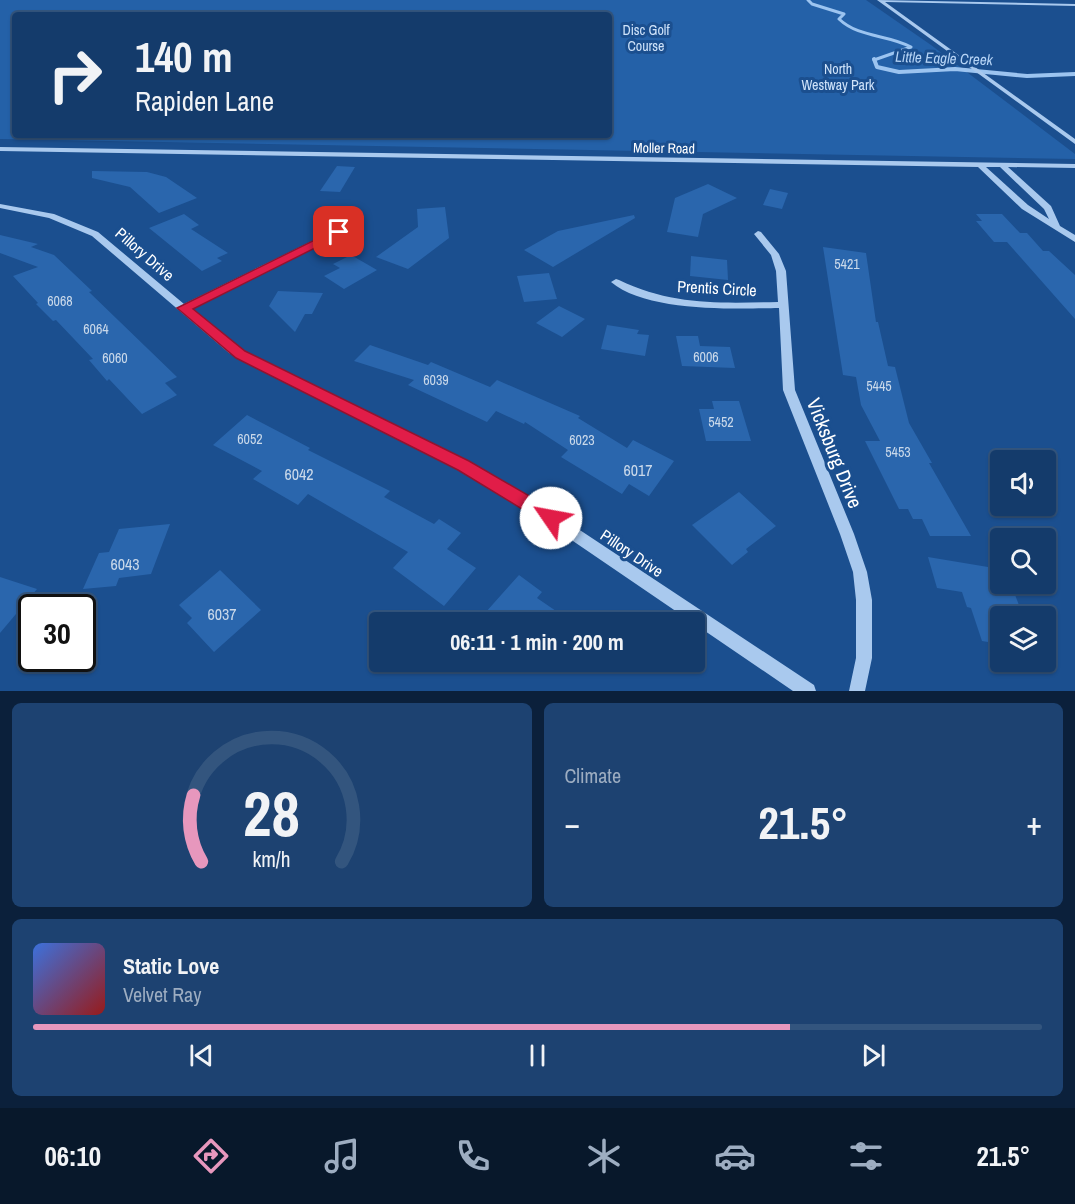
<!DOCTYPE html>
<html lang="en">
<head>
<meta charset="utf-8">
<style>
	:root { --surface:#143b6b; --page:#1d4271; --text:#f1f3f6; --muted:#9dadc1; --line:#33557e; --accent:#e797bd }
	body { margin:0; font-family:"Archivo Narrow",sans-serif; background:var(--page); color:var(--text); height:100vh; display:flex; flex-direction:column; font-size:22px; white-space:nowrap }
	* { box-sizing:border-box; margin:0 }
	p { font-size:20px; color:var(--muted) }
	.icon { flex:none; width:33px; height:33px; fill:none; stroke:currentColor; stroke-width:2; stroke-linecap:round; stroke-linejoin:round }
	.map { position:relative; height:691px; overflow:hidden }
	.sheet { display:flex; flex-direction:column; gap:12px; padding:12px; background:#0b203b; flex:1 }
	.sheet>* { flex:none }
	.guide { position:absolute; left:12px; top:12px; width:600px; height:126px; border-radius:6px; box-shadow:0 2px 4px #0004,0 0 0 2px var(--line); background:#143b6b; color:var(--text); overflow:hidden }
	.buttons { position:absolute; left:990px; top:450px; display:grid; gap:12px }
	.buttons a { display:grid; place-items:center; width:66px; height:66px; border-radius:6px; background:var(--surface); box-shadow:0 2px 4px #0004,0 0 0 2px var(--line); font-size:30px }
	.speed { position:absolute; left:18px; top:594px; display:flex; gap:12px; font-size:30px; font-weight:700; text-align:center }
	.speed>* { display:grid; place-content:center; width:78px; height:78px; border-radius:50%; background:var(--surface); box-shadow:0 2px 4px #0004,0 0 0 2px var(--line); line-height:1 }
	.speed .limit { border:3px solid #111; border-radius:9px; background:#fff; color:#111 }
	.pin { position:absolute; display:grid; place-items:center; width:51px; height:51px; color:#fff; margin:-26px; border-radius:12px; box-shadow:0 3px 9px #0006 }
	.me { position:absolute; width:66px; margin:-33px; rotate:303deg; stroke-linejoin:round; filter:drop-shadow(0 0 4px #0008) }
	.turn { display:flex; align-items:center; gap:21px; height:126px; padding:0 24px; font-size:27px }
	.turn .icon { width:78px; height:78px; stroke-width:2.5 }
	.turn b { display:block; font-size:42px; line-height:51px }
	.big { font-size:45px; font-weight:700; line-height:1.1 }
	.sheet .card { flex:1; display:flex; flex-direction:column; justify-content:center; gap:9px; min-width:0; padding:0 21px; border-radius:9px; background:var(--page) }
	.sheet .dial { align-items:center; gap:0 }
	.dial svg { height:156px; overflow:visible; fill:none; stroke:var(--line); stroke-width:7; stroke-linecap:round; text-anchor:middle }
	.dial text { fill:var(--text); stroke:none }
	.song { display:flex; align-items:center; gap:18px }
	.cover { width:72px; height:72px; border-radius:9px; background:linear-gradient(135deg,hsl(220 70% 55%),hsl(0 70% 35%)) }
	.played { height:6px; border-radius:3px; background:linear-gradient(90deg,var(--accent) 75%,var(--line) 75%) }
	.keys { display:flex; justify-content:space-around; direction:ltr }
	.heat { display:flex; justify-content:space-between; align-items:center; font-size:33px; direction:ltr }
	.sheet .tiles { flex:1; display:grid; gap:12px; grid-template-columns:1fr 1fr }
	.card:last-child { grid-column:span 2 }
	.trip { position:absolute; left:369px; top:612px; width:336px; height:60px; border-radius:6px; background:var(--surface); box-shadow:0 2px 4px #0004,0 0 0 2px var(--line); font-weight:700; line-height:60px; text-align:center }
	.tabs { display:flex; height:96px; justify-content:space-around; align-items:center; background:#08182b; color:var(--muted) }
	.tabs .icon { width:42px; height:42px }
	.tabs .current { color:var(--accent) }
	.tabs b { font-size:27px; color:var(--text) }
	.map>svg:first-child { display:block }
	.green { fill:#2461a8; fill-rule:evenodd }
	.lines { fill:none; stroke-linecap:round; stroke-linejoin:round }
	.stream-far1 { stroke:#9cc4f0; stroke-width:3 }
	.stream { stroke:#9cc4f0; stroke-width:4 }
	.building { fill:#2a66ad }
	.minor { fill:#a9c9ee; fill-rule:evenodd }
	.route { fill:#e11d48; stroke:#92132f; stroke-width:1.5 }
	.labels { text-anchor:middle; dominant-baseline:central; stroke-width:6; stroke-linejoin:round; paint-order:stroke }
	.far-park-label { font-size:14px; fill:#cfe3fa; stroke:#1b4f8f }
	.far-street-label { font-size:14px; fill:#fff; stroke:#1b4f8f }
	.number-label { font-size:14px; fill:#cad9ea }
	.far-water-label { font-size:15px; font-style:italic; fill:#b5d3f5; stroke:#1b4f8f }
	.street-label { font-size:16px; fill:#fff; stroke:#1b4f8f }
	.near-number-label { font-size:16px; fill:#cad9ea }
	.near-street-label { font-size:20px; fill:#fff; stroke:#1b4f8f }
</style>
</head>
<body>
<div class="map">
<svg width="1075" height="691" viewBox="0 0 1075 691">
	<rect width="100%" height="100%" fill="#1b4f8f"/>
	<path class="green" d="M0,0H866L931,45L1075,154V159L0,139ZM15,15H609V135H15Z"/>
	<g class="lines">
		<path class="stream-far1" d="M808,0L812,4L844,14L839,19C859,38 887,34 911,47L874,60"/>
		<polyline class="stream" points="874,59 877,67 899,72 955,69 1027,76 1075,74"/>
	</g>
	<g class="building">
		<polygon points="337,166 355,167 340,192 320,191"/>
		<polygon points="92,171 147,172 166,177 197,198 159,213 130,187 92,178"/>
		<polygon points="708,184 737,198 703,214 698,237 667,232 675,198"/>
		<polygon points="770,189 788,193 782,209 763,205"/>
		<polygon points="445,207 449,238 408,269 376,257 418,227 417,209"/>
		<polygon points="184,214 199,225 191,229 228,253 217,258 222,261 202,271 149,228"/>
		<polygon points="976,214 1002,214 1020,233 1027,233 1043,251 1049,251 1075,275 1075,319 1007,242 994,242 976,221 982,221"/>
		<polygon points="634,215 635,218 553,267 524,250 558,231"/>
		<polygon points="0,235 38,244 31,247 54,255 92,291 89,292 177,377 165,383 177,395 142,414 109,379 107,381 89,360 93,359 56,320 53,321 36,304 38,303 13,276 38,267 0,253"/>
		<polygon points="823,247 866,253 876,322 878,322 888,366 895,367 909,423 932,463 929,463 971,536 930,536 922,519 913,519 908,509 899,509 865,441 880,441 861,405 856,377 843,375"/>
		<polygon points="351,255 377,270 344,289 324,276 340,268 333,264"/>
		<polygon points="691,256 727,260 728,280 690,276"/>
		<polygon points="549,273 557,299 524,302 517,276"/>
		<polygon points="278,291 323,293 312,314 305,314 295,332 269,306"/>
		<polygon points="559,306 585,319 562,337 536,323"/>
		<polygon points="607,325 639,330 637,334 649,335 645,356 601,349"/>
		<polygon points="676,336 698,336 700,346 730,347 735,368 682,366"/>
		<polygon points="370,345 428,365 431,362 490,387 497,380 580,416 578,418 627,448 633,440 674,461 649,496 629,484 622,494 561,457 568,450 525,422 524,424 496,411 487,422 408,385 414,380 354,361"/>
		<polygon points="712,401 739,401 751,441 706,441 699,409 714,409"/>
		<polygon points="247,415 310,448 308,450 390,491 384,497 434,524 439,519 461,533 447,549 476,568 444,606 393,568 408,552 308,494 298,505 253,479 262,471 213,445"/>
		<polygon points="739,492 776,526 746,549 748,552 732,565 692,525"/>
		<polygon points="170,524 151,574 119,578 116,586 83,589 99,553 109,552 119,529"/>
		<polygon points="928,557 1000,569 1000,584 1011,584 1023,616 1000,616 1000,644 982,641 971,608 967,607 962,592 937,588"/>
		<polygon points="220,570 261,610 214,652 187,623 192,618 179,605"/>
		<polygon points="519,575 542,592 537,598 556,611 547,622 477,622"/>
		<polygon points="0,577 37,589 0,633"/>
	</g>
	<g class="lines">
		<g class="minor">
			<polygon points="877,0 1075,4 1075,6 885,2 1075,139 1075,144"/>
			<path d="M0,147L1075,164V168L1008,167L1051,206L1060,226L1075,235V242L1022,209L978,167L0,151ZM986,167H1000L1044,209L1049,219L1028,205Z"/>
			<polygon points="0,204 54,214 98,232 184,304 355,220 361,220 361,224 190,309 237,347 467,461 536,501 814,685 816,691 793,691 526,509 459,469 229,353 92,236 49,218 0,208"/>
			<path d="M758,231L761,232L779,254L786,271L795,390L854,534L867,572L872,600V658L865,691H849L856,658V600L853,572L840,534L783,390L779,308C734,309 646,312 611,282L616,279L619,280C673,306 721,303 778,302L776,271L771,255L754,234Z"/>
		</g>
	</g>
	<polygon class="route" points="339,228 343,229 343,234 193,309 245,351 469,461 557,512 560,518 557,523 551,526 545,523 458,470 236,358 177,308"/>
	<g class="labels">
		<g class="far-park-label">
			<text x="646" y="30">Disc Golf<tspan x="646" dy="16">Course</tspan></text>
			<text x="838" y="69">North<tspan x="838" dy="16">Westway Park</tspan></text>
		</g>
		<g class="far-street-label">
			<text transform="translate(664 148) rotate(1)">Moller Road</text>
		</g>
		<g class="number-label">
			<text x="847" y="264">5421</text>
			<text x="60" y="301">6068</text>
			<text x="96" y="329">6064</text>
			<text x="706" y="357">6006</text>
			<text x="115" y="358">6060</text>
			<text x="436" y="380">6039</text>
			<text x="879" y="386">5445</text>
			<text x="721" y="422">5452</text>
			<text x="250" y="439">6052</text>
			<text x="582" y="440">6023</text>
			<text x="898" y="452">5453</text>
		</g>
		<g class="far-water-label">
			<text transform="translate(944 58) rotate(2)">Little Eagle Creek</text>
		</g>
		<g class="street-label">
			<text transform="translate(145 254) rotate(41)">Pillory Drive</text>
			<text transform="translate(717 288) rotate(3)">Prentis Circle</text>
			<text transform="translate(632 553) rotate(34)">Pillory Drive</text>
		</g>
		<g class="near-number-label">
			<text x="638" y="470">6017</text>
			<text x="299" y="474">6042</text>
			<text x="125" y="564">6043</text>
			<text x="222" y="614">6037</text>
		</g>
		<g class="near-street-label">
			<text transform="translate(835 453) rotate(68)">Vicksburg Drive</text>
		</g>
	</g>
</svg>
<div class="buttons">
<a><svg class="icon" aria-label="sound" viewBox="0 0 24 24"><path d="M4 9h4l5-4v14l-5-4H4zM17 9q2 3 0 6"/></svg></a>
<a><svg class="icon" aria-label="search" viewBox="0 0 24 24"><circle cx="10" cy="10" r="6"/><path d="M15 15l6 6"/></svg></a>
<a><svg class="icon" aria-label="layers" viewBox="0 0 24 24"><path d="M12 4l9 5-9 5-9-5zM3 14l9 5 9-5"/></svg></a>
</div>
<div class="speed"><div class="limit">30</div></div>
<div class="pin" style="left:339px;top:232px;background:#d93025"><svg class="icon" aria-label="arrive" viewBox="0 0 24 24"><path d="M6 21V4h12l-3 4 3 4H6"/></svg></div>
<svg class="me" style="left:551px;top:518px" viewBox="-20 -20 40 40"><circle r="19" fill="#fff"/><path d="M0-13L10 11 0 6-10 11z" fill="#e11d48"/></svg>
<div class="trip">06:11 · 1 min · 200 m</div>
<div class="guide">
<div class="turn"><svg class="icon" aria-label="right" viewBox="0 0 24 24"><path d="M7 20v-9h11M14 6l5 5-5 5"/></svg><div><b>140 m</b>Rapiden Lane</div></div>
</div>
</div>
<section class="sheet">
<div class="tiles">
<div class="card dial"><svg viewBox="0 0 100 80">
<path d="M14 69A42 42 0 1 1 86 69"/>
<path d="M14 69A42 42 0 0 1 10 35" stroke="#e797bd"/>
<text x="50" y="56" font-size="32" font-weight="700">28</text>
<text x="50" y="72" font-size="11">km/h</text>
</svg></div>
<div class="card"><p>Climate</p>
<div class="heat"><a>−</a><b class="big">21.5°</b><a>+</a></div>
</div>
<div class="card">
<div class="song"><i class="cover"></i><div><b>Static Love</b><p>Velvet Ray</p></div></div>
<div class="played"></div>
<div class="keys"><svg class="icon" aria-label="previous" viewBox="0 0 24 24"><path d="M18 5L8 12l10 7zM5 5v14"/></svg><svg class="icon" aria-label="pause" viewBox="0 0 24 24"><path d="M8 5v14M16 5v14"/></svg><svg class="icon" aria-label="next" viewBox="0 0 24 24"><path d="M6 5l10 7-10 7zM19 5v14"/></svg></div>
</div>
</div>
</section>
<nav class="tabs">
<b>06:10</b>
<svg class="icon current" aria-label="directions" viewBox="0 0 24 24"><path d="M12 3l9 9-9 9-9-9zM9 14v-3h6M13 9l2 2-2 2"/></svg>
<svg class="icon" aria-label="music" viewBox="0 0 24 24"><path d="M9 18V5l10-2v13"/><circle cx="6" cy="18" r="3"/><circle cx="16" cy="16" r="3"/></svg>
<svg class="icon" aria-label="phone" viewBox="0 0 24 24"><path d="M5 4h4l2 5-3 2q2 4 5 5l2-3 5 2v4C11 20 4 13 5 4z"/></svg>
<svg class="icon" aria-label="climate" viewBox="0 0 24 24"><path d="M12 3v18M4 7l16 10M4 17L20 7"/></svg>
<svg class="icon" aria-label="car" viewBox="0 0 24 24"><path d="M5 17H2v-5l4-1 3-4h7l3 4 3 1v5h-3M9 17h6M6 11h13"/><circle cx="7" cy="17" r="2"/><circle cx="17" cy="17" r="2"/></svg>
<svg class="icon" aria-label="filters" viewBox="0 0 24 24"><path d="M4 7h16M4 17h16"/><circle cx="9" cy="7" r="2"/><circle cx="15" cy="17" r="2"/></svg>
<b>21.5°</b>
</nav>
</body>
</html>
